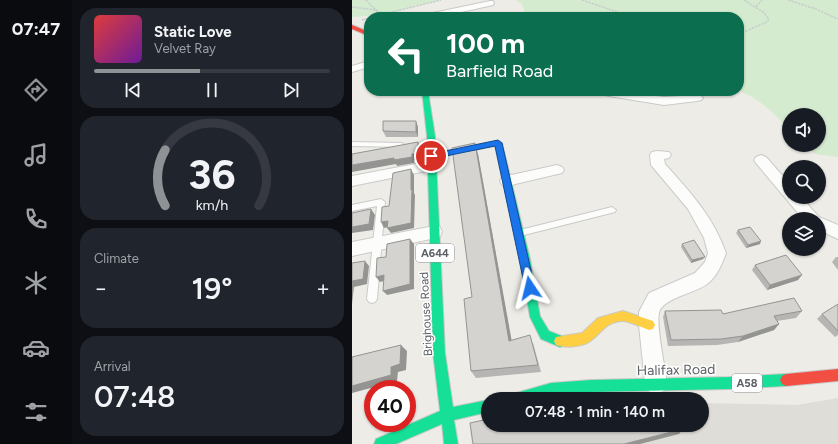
<!DOCTYPE html>
<html lang="en">
<head>
<meta charset="utf-8">
<style>
	:root { --surface:#171b24; --page:#20242c; --text:#f1f3f6; --muted:#9ea1a6; --line:#363941; --accent:#8f9294 }
	body { margin:0; font-family:Figtree,sans-serif; background:var(--page); color:var(--text); height:100vh; display:flex; flex-direction:column; font-size:15px; white-space:nowrap }
	* { box-sizing:border-box; margin:0 }
	p { font-size:13px; color:var(--muted) }
	.icon { flex:none; width:22px; height:22px; fill:none; stroke:currentColor; stroke-width:2; stroke-linecap:round; stroke-linejoin:round }
	.map { position:relative; flex:1; overflow:hidden }
	.panel { display:flex; flex-direction:column; gap:8px; padding:8px; background:#0d0f14; width:280px }
	.panel>* { flex:none }
	.top-card { position:absolute; left:12px; top:12px; width:380px; height:84px; border-radius:16px; box-shadow:0 1px 3px #0004; background:#0b6e4f; color:#fff; overflow:hidden }
	.tools { position:absolute; left:430px; top:108px; display:grid; gap:8px }
	.tools a { display:grid; place-items:center; width:44px; height:44px; border-radius:50%; background:var(--surface); box-shadow:0 1px 3px #0004; font-size:20px }
	.speed { position:absolute; left:12px; top:380px; display:flex; gap:8px; font-size:20px; font-weight:700; text-align:center }
	.speed>* { display:grid; place-content:center; width:52px; height:52px; border-radius:50%; background:var(--surface); box-shadow:0 1px 3px #0004; line-height:1 }
	.speed .limit { border:6px solid #d22; background:#fff; color:#111 }
	.pin { position:absolute; display:grid; place-items:center; width:34px; height:34px; color:#fff; margin:-17px; border:2px solid #fff; border-radius:50%; box-shadow:0 1px 4px #0007 }
	.me { position:absolute; width:44px; margin:-22px; rotate:350deg; stroke-linejoin:round; filter:drop-shadow(0 0 3px #0008) }
	.turn { display:flex; align-items:center; gap:14px; height:84px; padding:0 16px; font-size:18px }
	.turn .icon { width:52px; height:52px; stroke-width:2.5 }
	.turn b { display:block; font-size:28px; line-height:34px }
	.big { font-size:30px; font-weight:600; line-height:1.1 }
	.panel .tile { flex:1; display:flex; flex-direction:column; justify-content:center; gap:6px; min-width:0; padding:0 14px; border-radius:16px; background:var(--page) }
	.panel .dial { align-items:center; gap:0 }
	.dial svg { height:104px; overflow:visible; fill:none; stroke:var(--line); stroke-width:7; stroke-linecap:round; text-anchor:middle }
	.dial text { fill:var(--text); stroke:none }
	.song { display:flex; align-items:center; gap:12px }
	.cover { width:48px; height:48px; border-radius:6px; background:linear-gradient(135deg,hsl(0 70% 55%),hsl(280 70% 35%)) }
	.played { height:4px; border-radius:2px; background:linear-gradient(90deg,var(--accent) 45%,var(--line) 45%) }
	.keys { display:flex; justify-content:space-around; direction:ltr }
	.heat { display:flex; justify-content:space-between; align-items:center; font-size:22px; direction:ltr }
	.trip { position:absolute; left:129px; top:392px; width:228px; height:40px; border-radius:20px; background:var(--surface); box-shadow:0 1px 3px #0004; font-weight:600; line-height:40px; text-align:center }
	main { display:flex; flex:1; min-height:0 }
	.dock { display:flex; flex-direction:column; width:72px; justify-content:space-around; align-items:center; background:#090b0e; color:var(--muted) }
	.dock .icon { width:28px; height:28px }
	.dock .active { color:var(--accent) }
	.dock b { font-size:18px; color:var(--text) }
	.map>svg:first-child { display:block }
	.industrial { fill:#deddd8 }
	.green { fill:#d4ebd0 }
	.lines { fill:none; stroke-linecap:round; stroke-linejoin:round }
	.lane-casing { stroke:#cacaca; stroke-width:2 }
	.street-casing { stroke:#cacaca; stroke-width:2 }
	.fast-casing { stroke:#c9c9c9; stroke-width:2 }
	.slow-casing { stroke:#c9c9c9; stroke-width:2 }
	.jam-casing { stroke:#c9c9c9; stroke-width:2 }
	.path { stroke:#c9ceca; stroke-width:1.5; stroke-dasharray:2.5 1; stroke-linecap:butt }
	.lane { fill:#fcfcfb; fill-rule:evenodd }
	.street { fill:#fcfcfb; fill-rule:evenodd }
	.fast { fill:#16e098; fill-rule:evenodd }
	.slow { fill:#ffcf43; fill-rule:evenodd }
	.jam { fill:#f24e42; fill-rule:evenodd }
	.wall { fill:#b6b5b3 }
	.shaded-wall { fill:#949492 }
	.building { fill:#d4d3d0; stroke:#949492 }
	.route { fill:#1a73e8; stroke:#114b97 }
	.labels { text-anchor:middle; dominant-baseline:central; stroke-width:3; stroke-linejoin:round; paint-order:stroke }
	.shield { fill:#fff; stroke:#8d9095; stroke-width:1 }
	.shield-label { font-size:11px; font-weight:bold; fill:#5c6167 }
	.street-label { font-size:12px; fill:#5c6167; stroke:#fff }
	.near-street-label { font-size:14px; fill:#5c6167; stroke:#fff }
</style>
</head>
<body>
<main>
<nav class="dock">
<b>07:47</b>
<svg class="icon active" aria-label="directions" viewBox="0 0 24 24"><path d="M12 3l9 9-9 9-9-9zM9 14v-3h6M13 9l2 2-2 2"/></svg>
<svg class="icon" aria-label="music" viewBox="0 0 24 24"><path d="M9 18V5l10-2v13"/><circle cx="6" cy="18" r="3"/><circle cx="16" cy="16" r="3"/></svg>
<svg class="icon" aria-label="phone" viewBox="0 0 24 24"><path d="M5 4h4l2 5-3 2q2 4 5 5l2-3 5 2v4C11 20 4 13 5 4z"/></svg>
<svg class="icon" aria-label="climate" viewBox="0 0 24 24"><path d="M12 3v18M4 7l16 10M4 17L20 7"/></svg>
<svg class="icon" aria-label="car" viewBox="0 0 24 24"><path d="M5 17H2v-5l4-1 3-4h7l3 4 3 1v5h-3M9 17h6M6 11h13"/><circle cx="7" cy="17" r="2"/><circle cx="17" cy="17" r="2"/></svg>
<svg class="icon" aria-label="filters" viewBox="0 0 24 24"><path d="M4 7h16M4 17h16"/><circle cx="9" cy="7" r="2"/><circle cx="15" cy="17" r="2"/></svg>
</nav>
<section class="panel">
<div class="tile">
<div class="song"><i class="cover"></i><div><b>Static Love</b><p>Velvet Ray</p></div></div>
<div class="played"></div>
<div class="keys"><svg class="icon" aria-label="previous" viewBox="0 0 24 24"><path d="M18 5L8 12l10 7zM5 5v14"/></svg><svg class="icon" aria-label="pause" viewBox="0 0 24 24"><path d="M8 5v14M16 5v14"/></svg><svg class="icon" aria-label="next" viewBox="0 0 24 24"><path d="M6 5l10 7-10 7zM19 5v14"/></svg></div>
</div>
<div class="tile dial"><svg viewBox="0 0 100 80">
<path d="M14 69A42 42 0 1 1 86 69"/>
<path d="M14 69A42 42 0 0 1 14 26" stroke="#8f9294"/>
<text x="50" y="56" font-size="32" font-weight="700">36</text>
<text x="50" y="72" font-size="11">km/h</text>
</svg></div>
<div class="tile"><p>Climate</p>
<div class="heat"><a>−</a><b class="big">19°</b><a>+</a></div>
</div>
<div class="tile"><p>Arrival</p><b class="big">07:48</b></div>
</section>
<div class="map">
<svg width="486" height="444" viewBox="0 0 486 444">
	<rect width="100%" height="100%" fill="#edece7"/>
	<polygon class="industrial" points="486,398 486,444 120,444 118,429 139,425 350,425 350,403 445,405"/>
	<g class="green">
		<polygon points="0,0 88,0 33,14 4,17 0,17"/>
		<path d="M164,0H486V157L463,154L453,145H467V115H437V129C426,118 414,105 400,97C394,93 394,96 387,89V17H174L170,4Z"/>
	</g>
	<g class="lines">
		<defs>
			<g id="lane">
				<polygon points="0,142 50,143 53,145 50,147 0,146"/>
				<polygon points="29,199 33,202 25,299 23,302 20,303 17,302 15,299 25,206 0,211 0,205"/>
				<polygon points="260,207 264,210 263,212 168,236 165,235 164,233 165,231 168,230"/>
			</g>
			<g id="street">
				<polygon points="138,1 141,1 142,3 141,5 87,17 72,17 76,14"/>
				<polygon points="17,61 17,67 0,72 0,66"/>
				<polygon points="249,91 267,91 312,97 345,95 349,96 351,98 349,100 345,101 312,105 257,96 253,95"/>
				<path d="M305,151L317,152L319,155L317,158L312,159L313,164C338,192 361,216 374,253C370,264 365,277 355,284C344,293 310,298 307,313C304,326 313,367 315,383L312,391L304,394L296,391L293,383L287,325V312L290,306L297,293L343,273L353,262L356,253L352,238L336,209L299,165L298,155L300,152Z"/>
				<polygon points="409,155 414,157 437,183 437,197 449,197 467,217 486,225 486,239 467,230 467,219 451,219 404,163 402,160 404,157"/>
				<polygon points="79,161 84,163 86,166 84,169 0,186 0,176"/>
				<polygon points="205,165 210,167 212,170 210,173 155,186 150,185 148,181 150,177 155,176"/>
				<polygon points="82,226 88,227 90,232 88,237 0,256 0,242"/>
			</g>
			<g id="fast">
				<polygon points="70,91 76,91 83,136 83,153 146,141 150,143 178,259 188,316 197,331 212,337 214,341 212,345 208,347 189,339 178,317 168,259 143,146 84,158 93,353 101,407 136,400 136,412 102,420 106,444 92,444 90,424 44,444 22,444 24,439 88,411 81,353 75,136"/>
				<polygon points="434,374 438,376 440,380 438,384 434,386 378,389 239,392 205,395 186,399 158,399 160,395 164,393 199,383 239,380 378,377"/>
			</g>
			<path id="slow" d="M271,311L301,321L303,325L301,329L297,330C291,328 277,321 271,321C254,321 249,334 237,342C229,347 213,348 204,345L202,341L204,337L230,333L246,318Z"/>
			<g id="jam">
				<polygon points="0,25 17,32 17,36 0,29"/>
				<polygon points="486,369 486,381 434,386 430,384 428,380 430,376 434,374"/>
			</g>
		</defs>
		<use href="#lane" class="lane-casing"/>
		<use href="#street" class="street-casing"/>
		<use href="#fast" class="fast-casing"/>
		<use href="#slow" class="slow-casing"/>
		<use href="#jam" class="jam-casing"/>
		<g class="path">
			<polyline points="14,0 28,14"/>
			<polyline points="230,0 280,17"/>
			<polyline points="436,0 464,9 486,19"/>
			<polyline points="0,7 24,10"/>
			<polyline points="404,7 410,0"/>
			<polyline points="20,17 89,0"/>
			<polyline points="10,20 17,18"/>
			<polyline points="387,34 415,22 417,19 411,12 392,0"/>
		</g>
		<use href="#lane" class="lane"/>
		<use href="#street" class="street"/>
		<use href="#fast" class="fast"/>
		<use href="#slow" class="slow"/>
		<use href="#jam" class="jam"/>
	</g>
	<g class="wall">
		<polygon points="66,127 66,137 34,137 31,131"/>
		<polygon points="126,154 159,340 181,343 189,372 124,378 119,371 120,297"/>
		<polygon points="386,230 408,244 394,248 384,233"/>
		<polygon points="330,244 351,259 339,263 329,247"/>
		<polygon points="484,257 486,257 486,270 480,262"/>
		<polygon points="403,265 446,280 415,290 400,270"/>
		<polygon points="486,304 486,335 483,337 465,319 470,314"/>
		<polygon points="313,311 371,314 450,311 444,318 425,321 427,324 422,330 386,342 365,345 316,346 311,317"/>
	</g>
	<g class="shaded-wall">
		<polygon points="64,121 66,127 66,137 64,132"/>
		<polygon points="66,142 68,148 69,159 62,160 62,163 45,166 44,164 0,172 0,165 60,154"/>
		<polygon points="123,143 126,154 161,348 157,341"/>
		<polygon points="59,169 62,175 62,193 63,195 62,228 39,233 35,228 59,190"/>
		<polygon points="19,209 23,215 21,230 0,233 0,227"/>
		<polygon points="36,221 39,226 32,228 29,222"/>
		<polygon points="58,239 62,244 62,289 35,295 31,291"/>
		<polygon points="409,241 408,244 394,248 396,245"/>
		<polygon points="452,249 459,249 451,251"/>
		<polygon points="353,257 351,259 339,263 340,260"/>
		<polygon points="13,261 17,266 15,284 2,287 0,304 0,281"/>
		<polygon points="32,275 36,280 28,282 24,277"/>
		<polygon points="450,275 446,280 415,290 418,285"/>
		<polygon points="427,324 422,330 386,342 391,336"/>
		<polygon points="49,345 55,351 54,370 46,372 45,381 0,393 0,386 39,367"/>
		<polygon points="331,429 327,434 288,444 272,444"/>
	</g>
	<g class="building">
		<polygon points="31,121 64,121 64,132 31,131"/>
		<polygon points="66,142 66,153 60,154 60,157 42,160 42,158 0,165 0,154"/>
		<polygon points="123,143 157,341 178,335 186,365 119,371 112,299 120,297 100,148"/>
		<polygon points="59,169 59,190 60,189 59,223 35,228 36,221 29,222 30,207 37,206 41,173"/>
		<polygon points="19,209 17,224 0,227 0,213"/>
		<polygon points="398,227 409,241 396,245 386,230"/>
		<polygon points="58,239 58,284 31,291 32,275 24,277 25,258 34,257 35,244"/>
		<polygon points="342,240 353,257 340,260 330,244"/>
		<polygon points="434,255 450,275 418,285 403,265"/>
		<polygon points="13,261 11,279 0,281 0,263"/>
		<polygon points="442,298 450,311 422,316 427,324 391,336 369,339 319,340 313,311 369,310 371,314"/>
		<polygon points="486,304 486,331 470,314"/>
		<polygon points="49,345 48,364 39,367 39,375 0,386 0,357"/>
		<polygon points="319,398 319,399 300,399"/>
		<polygon points="136,419 136,425 329,425 331,429 272,444 121,444 118,423"/>
	</g>
	<polygon class="route" points="146,140 150,143 183,288 182,291 178,292 174,291 173,288 143,146 79,159 75,156 79,154"/>
	<g class="labels">
		<g class="shield">
			<rect x="64" y="244" width="38" height="18" rx="3"/>
			<rect x="380" y="374" width="30" height="18" rx="3"/>
		</g>
		<g class="shield-label">
			<text x="83" y="253">A644</text>
			<text x="395" y="383">A58</text>
		</g>
		<g class="street-label">
			<text transform="translate(74 314) rotate(-93)">Brighouse Road</text>
		</g>
		<g class="near-street-label">
			<text transform="translate(324 370) rotate(-1)">Halifax Road</text>
		</g>
	</g>
</svg>
<div class="tools">
<a><svg class="icon" aria-label="sound" viewBox="0 0 24 24"><path d="M4 9h4l5-4v14l-5-4H4zM17 9q2 3 0 6"/></svg></a>
<a><svg class="icon" aria-label="search" viewBox="0 0 24 24"><circle cx="10" cy="10" r="6"/><path d="M15 15l6 6"/></svg></a>
<a><svg class="icon" aria-label="layers" viewBox="0 0 24 24"><path d="M12 4l9 5-9 5-9-5zM3 14l9 5 9-5"/></svg></a>
</div>
<div class="speed"><div class="limit">40</div></div>
<div class="pin" style="left:79px;top:156px;background:#d93025"><svg class="icon" aria-label="arrive" viewBox="0 0 24 24"><path d="M6 21V4h12l-3 4 3 4H6"/></svg></div>
<svg class="me" style="left:178px;top:288px" viewBox="-20 -20 40 40"><path d="M0-17L14 15 0 8-14 15z" fill="#1a73e8" stroke="#fff" stroke-width="4"/></svg>
<div class="trip">07:48 · 1 min · 140 m</div>
<div class="top-card">
<div class="turn"><svg class="icon" aria-label="left" viewBox="0 0 24 24"><path d="M17 20v-9H6M10 6l-5 5 5 5"/></svg><div><b>100 m</b>Barfield Road</div></div>
</div>
</div>
</main>
</body>
</html>
